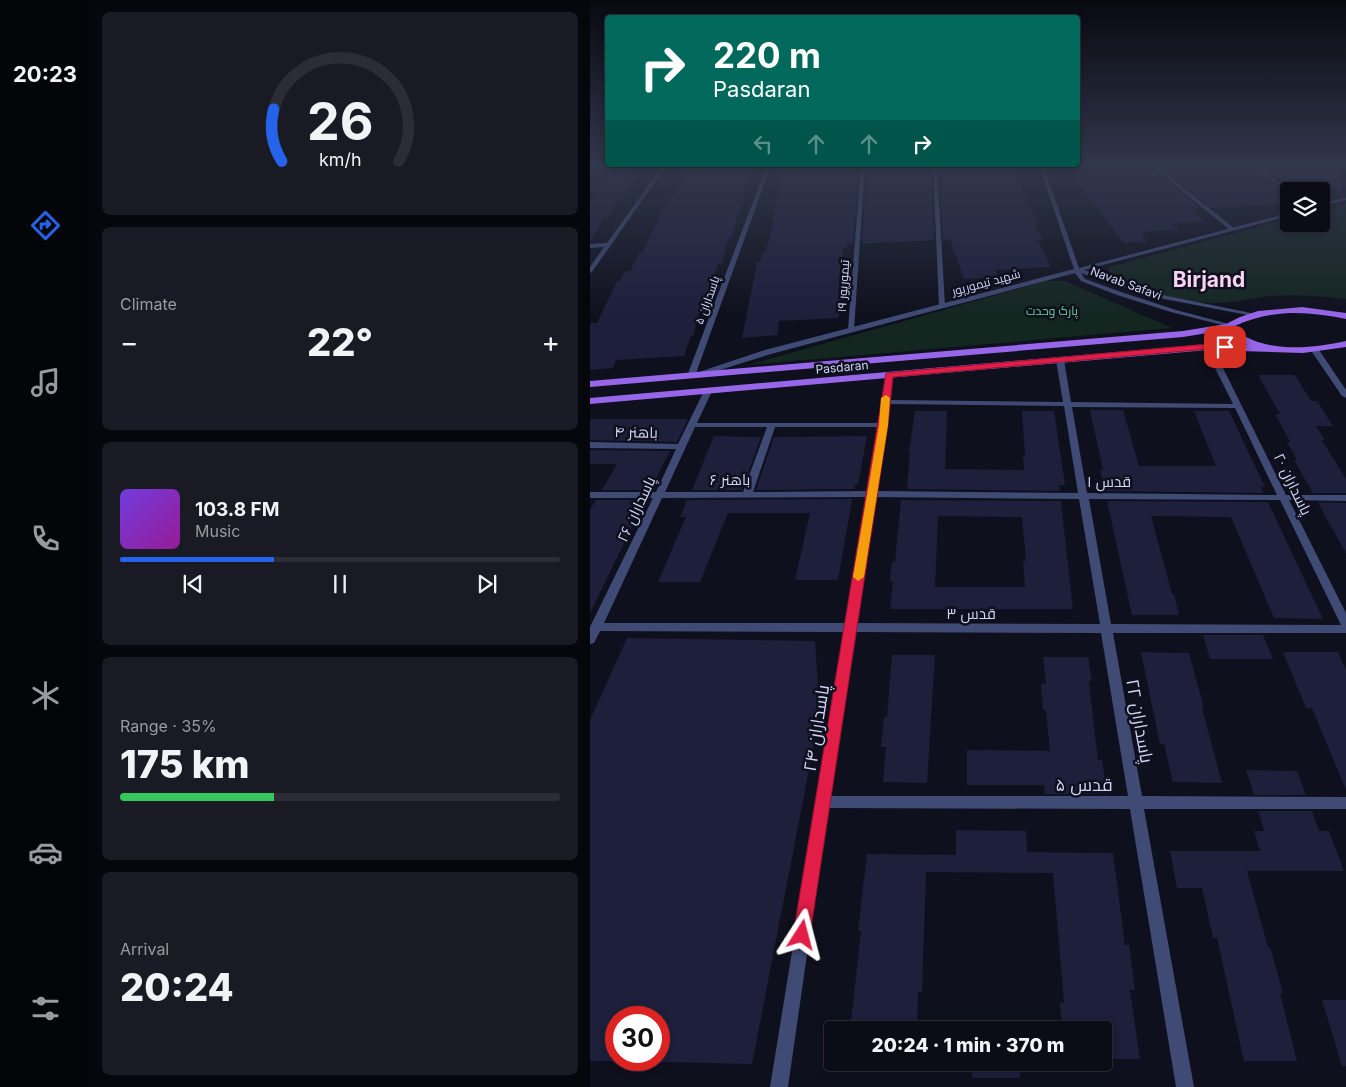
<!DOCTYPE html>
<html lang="en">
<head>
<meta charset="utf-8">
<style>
	:root { --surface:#0b0c16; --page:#191a23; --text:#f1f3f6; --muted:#9a9ba1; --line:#2b2c35; --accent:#2563eb }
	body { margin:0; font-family:Inter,Cairo,sans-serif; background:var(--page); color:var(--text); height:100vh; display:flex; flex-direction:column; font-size:19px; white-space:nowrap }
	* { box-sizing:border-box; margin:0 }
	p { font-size:16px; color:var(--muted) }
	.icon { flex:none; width:28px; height:28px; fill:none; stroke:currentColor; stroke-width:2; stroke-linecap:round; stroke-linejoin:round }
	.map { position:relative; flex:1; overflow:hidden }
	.drawer { display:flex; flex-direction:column; gap:12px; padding:12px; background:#06070c; width:500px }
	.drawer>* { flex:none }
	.hud { position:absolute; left:15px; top:15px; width:475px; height:152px; border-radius:5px; box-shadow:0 2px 8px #0003,0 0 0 1px var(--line); background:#00695c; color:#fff; overflow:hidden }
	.fabs { position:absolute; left:690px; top:182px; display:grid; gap:10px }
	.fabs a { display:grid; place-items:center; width:50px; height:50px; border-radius:5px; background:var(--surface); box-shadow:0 2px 8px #0003,0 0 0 1px var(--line); font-size:25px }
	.speed { position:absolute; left:15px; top:1006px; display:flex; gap:10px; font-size:25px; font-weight:700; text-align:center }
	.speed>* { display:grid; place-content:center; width:65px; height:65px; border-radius:50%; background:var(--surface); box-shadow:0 2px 8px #0003,0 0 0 1px var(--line); line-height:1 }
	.speed .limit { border:8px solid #d22; background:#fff; color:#111 }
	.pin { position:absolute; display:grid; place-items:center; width:42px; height:42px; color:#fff; margin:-21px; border-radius:10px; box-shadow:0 2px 8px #0006 }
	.me { position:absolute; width:55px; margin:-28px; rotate:9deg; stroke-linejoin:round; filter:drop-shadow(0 0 4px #0008) }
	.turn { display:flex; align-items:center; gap:18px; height:105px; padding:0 25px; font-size:22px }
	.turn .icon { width:65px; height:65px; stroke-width:2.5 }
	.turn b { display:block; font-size:35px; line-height:42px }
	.lanes { display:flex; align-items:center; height:48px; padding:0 25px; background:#0003; justify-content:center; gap:25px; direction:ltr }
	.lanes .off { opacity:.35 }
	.big { font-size:38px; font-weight:800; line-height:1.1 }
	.drawer .card { flex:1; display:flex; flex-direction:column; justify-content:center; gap:8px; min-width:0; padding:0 18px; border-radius:8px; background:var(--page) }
	.drawer .dial { align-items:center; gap:0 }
	.dial svg { height:130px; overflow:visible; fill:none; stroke:var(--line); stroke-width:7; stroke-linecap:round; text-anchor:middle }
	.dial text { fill:var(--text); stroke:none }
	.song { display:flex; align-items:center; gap:15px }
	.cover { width:60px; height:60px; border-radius:8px; background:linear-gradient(135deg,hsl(260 70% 55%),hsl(300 70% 35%)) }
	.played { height:5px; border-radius:2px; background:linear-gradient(90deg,var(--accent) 35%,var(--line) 35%) }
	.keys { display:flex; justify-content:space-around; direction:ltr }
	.heat { display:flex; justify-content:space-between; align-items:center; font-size:28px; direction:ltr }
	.charge { height:8px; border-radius:4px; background:linear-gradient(90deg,#34c759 35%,var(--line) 0) }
	.trip { position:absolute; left:234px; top:1021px; width:288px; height:50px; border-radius:5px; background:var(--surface); box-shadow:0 2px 8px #0003,0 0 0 1px var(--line); font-weight:800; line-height:50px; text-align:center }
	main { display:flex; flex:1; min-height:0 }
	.menu { display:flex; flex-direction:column; width:90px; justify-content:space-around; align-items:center; background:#040509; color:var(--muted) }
	.menu .icon { width:35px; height:35px }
	.menu .current { color:var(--accent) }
	.menu b { font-size:22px; color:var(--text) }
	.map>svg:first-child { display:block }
	.green { fill:#132620 }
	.building { fill:#1d1f3b; fill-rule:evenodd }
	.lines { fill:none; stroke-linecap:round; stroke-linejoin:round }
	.minor { fill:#404b75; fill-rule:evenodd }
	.tertiary { fill:#404b75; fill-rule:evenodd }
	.primary { fill:#9867e9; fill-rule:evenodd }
	.route { fill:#e11d48; stroke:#92132f }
	.slow { fill:#f59e0b }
	.labels { text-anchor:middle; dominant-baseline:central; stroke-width:5; stroke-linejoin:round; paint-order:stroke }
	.far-street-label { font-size:12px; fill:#d1d6f8; stroke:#0f101d }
	.far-park-label { font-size:12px; fill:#68ce9b; stroke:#0f101d }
	.street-label { font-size:15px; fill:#d1d6f8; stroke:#0f101d }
	.near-street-label { font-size:18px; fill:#d1d6f8; stroke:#0f101d }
	.far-town-label { font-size:21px; font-weight:bold; fill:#f9d3f4; stroke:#0f101d }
</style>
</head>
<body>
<main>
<nav class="menu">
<b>20:23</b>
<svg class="icon current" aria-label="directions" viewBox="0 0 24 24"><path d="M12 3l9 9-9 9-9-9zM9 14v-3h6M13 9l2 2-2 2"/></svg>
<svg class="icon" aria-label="music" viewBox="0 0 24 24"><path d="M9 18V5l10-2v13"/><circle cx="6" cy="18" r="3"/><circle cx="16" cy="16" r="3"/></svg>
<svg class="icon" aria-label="phone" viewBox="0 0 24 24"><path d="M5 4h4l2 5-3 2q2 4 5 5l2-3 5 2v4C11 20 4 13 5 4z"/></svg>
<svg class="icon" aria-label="climate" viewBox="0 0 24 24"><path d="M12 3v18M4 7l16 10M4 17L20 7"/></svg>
<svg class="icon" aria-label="car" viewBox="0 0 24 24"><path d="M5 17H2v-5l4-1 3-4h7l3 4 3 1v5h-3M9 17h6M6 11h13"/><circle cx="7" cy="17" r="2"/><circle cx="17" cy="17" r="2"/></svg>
<svg class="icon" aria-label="filters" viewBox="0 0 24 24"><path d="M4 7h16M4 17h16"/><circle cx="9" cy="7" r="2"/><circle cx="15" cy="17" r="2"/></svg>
</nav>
<section class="drawer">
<div class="card dial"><svg viewBox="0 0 100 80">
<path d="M14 69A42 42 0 1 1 86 69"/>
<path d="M14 69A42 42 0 0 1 9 37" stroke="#2563eb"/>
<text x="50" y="56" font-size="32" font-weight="700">26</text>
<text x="50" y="72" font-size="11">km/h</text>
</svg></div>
<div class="card"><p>Climate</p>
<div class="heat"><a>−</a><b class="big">22°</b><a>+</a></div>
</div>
<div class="card">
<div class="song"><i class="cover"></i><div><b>103.8 FM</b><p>Music</p></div></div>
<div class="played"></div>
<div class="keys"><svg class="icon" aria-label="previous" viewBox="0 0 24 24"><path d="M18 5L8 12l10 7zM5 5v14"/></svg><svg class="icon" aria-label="pause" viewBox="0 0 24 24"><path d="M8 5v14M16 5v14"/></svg><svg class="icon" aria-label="next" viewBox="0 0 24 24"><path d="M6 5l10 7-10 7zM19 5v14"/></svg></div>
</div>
<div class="card"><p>Range · 35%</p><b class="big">175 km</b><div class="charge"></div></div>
<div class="card"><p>Arrival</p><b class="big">20:24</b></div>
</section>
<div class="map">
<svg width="756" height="1087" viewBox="0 0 756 1087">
	<rect width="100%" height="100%" fill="#0f101d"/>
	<g class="green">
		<path d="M756,204V299C732,296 704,294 679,296C662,298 644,303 626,303C602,304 532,291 518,272L519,267L699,219V224H731V211Z"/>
		<polygon points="456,281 475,281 582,328 158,365"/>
	</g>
	<g class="building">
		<polygon points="51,165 33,198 25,203 18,217 14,217 0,242 0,203 6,193 0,193 0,167"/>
		<polygon points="101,165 161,165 149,216 147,216 142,238 138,238 132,264 128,264 119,292 116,292 111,313 109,313 103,336 101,336 94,356 26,360 23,368 0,370 0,323 7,323 27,281 30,281 35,271 40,271 49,253 52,253 80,196 84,196 88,188 90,188"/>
		<polygon points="201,165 269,165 263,244 257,244 257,248 253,248 254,266 250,266 249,318 189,321 188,335 152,338 167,262 170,262 172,253 175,253 182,228 191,172 200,172"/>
		<polygon points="277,165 341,165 344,240 272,244"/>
		<polygon points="349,165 383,165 383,167 420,166 437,198 433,198 449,224 445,225 453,240 448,240 461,267 405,270 408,277 374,279 360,239 353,240"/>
		<polygon points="480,165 558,165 610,208 601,209 615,222 582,224 589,230 552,232 554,234 551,234 558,242 534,243 483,178 488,177"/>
		<polygon points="568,165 656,165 690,188 685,189 699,199 699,203 621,208"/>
		<polygon points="667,165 751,165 752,193 741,186 702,188"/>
		<polygon points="668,375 705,375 721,401 727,401 743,426 726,426 735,440 732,440 756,479 756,493 723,493 704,460 707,460 697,442 700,442 685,414 690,414"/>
		<polygon points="500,410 533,410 549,466 626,466 604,411 639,411 675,487 671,487 673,493 515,491 510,470 513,470"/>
		<polygon points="325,411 357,411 355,469 434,470 433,456 435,456 432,411 464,411 475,485 469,485 470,491 317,489 320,451 319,451"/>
		<polygon points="0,419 98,419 87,442 0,440"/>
		<polygon points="124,436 171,437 152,490 102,490"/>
		<polygon points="277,436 268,484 265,484 264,489 166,490 184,437"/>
		<polygon points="0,450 80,451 60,490 12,490 27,464 0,464"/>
		<polygon points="262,499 248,580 205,580 220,513 138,513 110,582 68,582 96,517 90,517 97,500"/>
		<polygon points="6,500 55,500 0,613 0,510"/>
		<path d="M311,500L471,501L483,609H300L303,581H300L302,562H305ZM348,516L432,517L436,561H433L435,587H345Z"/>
		<polygon points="517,501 678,502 733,619 684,618 641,517 561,516 582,594 584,594 589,615 542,615"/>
		<polygon points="728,502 756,503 756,553 736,518"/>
		<polygon points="613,635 673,635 683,659 620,659"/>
		<polygon points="37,638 225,641 228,685 235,687 162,1064 69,1062 69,1018 26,1018 26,1061 0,1061 0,720"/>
		<polygon points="551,652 599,653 614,708 612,708 632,783 583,782 574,744 570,744"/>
		<polygon points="693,652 748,652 756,670 756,790 722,708 716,708"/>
		<polygon points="302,655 345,655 337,783 293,782 296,747 291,747 294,717 297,717"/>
		<polygon points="453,657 498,657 502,681 499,681 502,710 508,760 512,760 517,794 455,794 454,785 377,785 377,750 460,751 456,710 453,710 451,684 456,684"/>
		<polygon points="656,770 707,771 716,795 664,795"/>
		<polygon points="668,811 722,811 729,831 739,831 754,871 657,871 678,947 680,947 693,993 690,993 707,1061 654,1061 627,938 623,938 612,888 587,888 580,851 670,851 664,831 674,831"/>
		<polygon points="366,830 436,831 437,852 523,853 535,945 539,945 545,990 540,990 550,1059 512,1059 512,1030 472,1030 470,1003 474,1003 463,873 336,872 332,992 328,992 327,1030 260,1030 271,931 268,931 277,854 366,855"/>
		<polygon points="732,1000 756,1000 756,1066 752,1066"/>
		<rect x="382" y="1062" width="48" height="16"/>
	</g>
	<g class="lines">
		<g class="minor">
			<polygon points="177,165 181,165 105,376 104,378 98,378 97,376"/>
			<polygon points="271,165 275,165 264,330 261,332 258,330"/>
			<polygon points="343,165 347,165 355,306 352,308 349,306"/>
			<polygon points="560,165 565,165 644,228 644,230 640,230"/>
			<polygon points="658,165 663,165 703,191 699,192"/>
			<path d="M620,354L627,356L696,495H756V501L699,500L756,613V633H523L552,796L756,797V809H554L604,1087H586L540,809L238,808L198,1087H180L254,632L10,631L4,643L0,644V627L63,498H0V492H66L86,449L0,448V442L88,444L114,391L118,389L122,391L107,423H289L295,375L299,373L303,375L300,400L473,402L466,360L470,358L474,360L481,402L643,404L619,356ZM299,404L474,406L488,493L287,491ZM482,407L645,408L687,495L497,493ZM105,427H177L153,492H75ZM185,427H288L278,491L163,492ZM277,497L255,623H14L72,498ZM286,497L489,499L510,624L266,623ZM499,499L690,500L751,625L521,624ZM265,632L511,633L538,796H240Z"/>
		</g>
		<g class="tertiary">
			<polygon points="73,165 77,165 2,272 0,273 0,267 14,247 0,248 0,244 17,243"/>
			<polygon points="449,165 453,165 489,268 699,213 699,216 494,270 567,294 661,313 663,314 663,316 564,297 491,273 495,279 531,292 586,310 643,325 640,327 581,312 527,295 491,281 485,273 181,354 107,377 101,377 100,375 175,350 484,269"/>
			<polygon points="756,198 756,200 731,206 731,203"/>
			<polygon points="721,347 727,347 756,390 756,398 752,396 720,349"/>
		</g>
		<path class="primary" d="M712,307L756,313V319C718,311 681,309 645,326L646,331C677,353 720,349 756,341V347L713,353L618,350L0,404V398L618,344L657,345L638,334L636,330L593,337L0,387V381L593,331L636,324L650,317L668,311Z"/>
	</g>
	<linearGradient id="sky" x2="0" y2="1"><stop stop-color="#080910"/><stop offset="0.52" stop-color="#31374c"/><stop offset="1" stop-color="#31374c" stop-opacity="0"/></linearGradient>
	<rect width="756" height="317" fill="url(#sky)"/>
	<polygon class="route" points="618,344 635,345 639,347 635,349 618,349 303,377 298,425 220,935 218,942 212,944 205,942 203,935 296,373"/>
	<polygon class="slow" points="296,395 300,398 298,425 274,577 268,581 263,577 289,425 291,398"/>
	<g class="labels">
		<g class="far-street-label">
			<text transform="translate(396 282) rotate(-15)">شهید تیمورپور</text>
			<text transform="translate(536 283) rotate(20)">Navab Safavi</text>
			<text transform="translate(253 286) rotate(-86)">تیمورپور ۱۹</text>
			<text transform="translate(117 300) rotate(-70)">پاسداران ۵</text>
			<text transform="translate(252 367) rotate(-5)">Pasdaran</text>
		</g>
		<g class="far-park-label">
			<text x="462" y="310">پارک وحدت</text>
		</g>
		<g class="street-label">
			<text transform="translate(46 432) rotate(1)">باهنر ۴</text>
			<text x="140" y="479">باهنر ۶</text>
			<text x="519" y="481">قدس ۱</text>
			<text transform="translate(703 484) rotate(64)">پاسداران ۲۰</text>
			<text transform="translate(46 509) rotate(-65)">پاسداران ۲۶</text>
			<text x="381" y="613">قدس ۳</text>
		</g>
		<g class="near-street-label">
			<text transform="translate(550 721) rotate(80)">پاسداران ۲۲</text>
			<text transform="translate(226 728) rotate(-81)">پاسداران ۲۴</text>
			<text x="494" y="784">قدس ۵</text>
		</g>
		<g class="far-town-label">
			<text x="619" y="279">Birjand</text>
		</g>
	</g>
</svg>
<div class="fabs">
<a><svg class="icon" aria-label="layers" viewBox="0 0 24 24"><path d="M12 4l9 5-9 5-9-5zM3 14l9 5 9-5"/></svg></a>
</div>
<div class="speed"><div class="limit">30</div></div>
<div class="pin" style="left:635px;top:347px;background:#d93025"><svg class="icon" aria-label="arrive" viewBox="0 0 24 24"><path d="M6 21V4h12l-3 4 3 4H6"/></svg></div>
<svg class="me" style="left:212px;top:935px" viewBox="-20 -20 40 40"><path d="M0-17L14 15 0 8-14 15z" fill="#e11d48" stroke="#fff" stroke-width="4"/></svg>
<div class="trip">20:24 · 1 min · 370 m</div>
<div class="hud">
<div class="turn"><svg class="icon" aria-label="right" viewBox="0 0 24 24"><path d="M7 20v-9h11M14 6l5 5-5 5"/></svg><div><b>220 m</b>Pasdaran</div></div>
<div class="lanes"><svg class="icon off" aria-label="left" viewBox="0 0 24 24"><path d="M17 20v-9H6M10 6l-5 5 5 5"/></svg><svg class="icon off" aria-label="ahead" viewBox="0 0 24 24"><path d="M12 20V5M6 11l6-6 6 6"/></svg><svg class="icon off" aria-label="ahead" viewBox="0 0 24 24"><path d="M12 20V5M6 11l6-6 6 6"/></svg><svg class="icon" aria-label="right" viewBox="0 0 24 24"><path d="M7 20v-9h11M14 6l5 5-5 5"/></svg></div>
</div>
</div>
</main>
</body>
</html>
